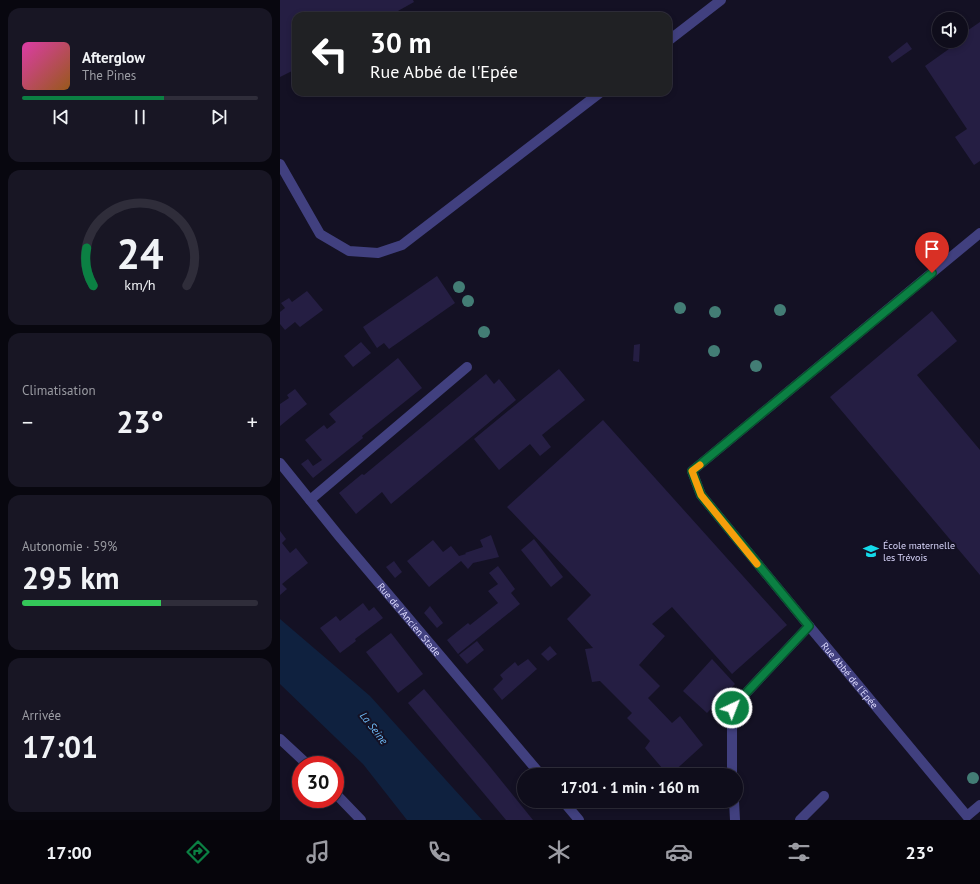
<!DOCTYPE html>
<html lang="fr">
<head>
<meta charset="utf-8">
<style>
	:root { --surface:#0f0d1b; --page:#181624; --text:#f1f3f6; --muted:#9b9ca3; --line:#2f2d3a; --accent:#0b8043 }
	body { margin:0; font-family:"PT Sans",sans-serif; background:var(--page); color:var(--text); height:100vh; display:flex; flex-direction:column; font-size:15px; white-space:nowrap }
	* { box-sizing:border-box; margin:0 }
	p { font-size:13px; color:var(--muted) }
	.icon { flex:none; width:22px; height:22px; fill:none; stroke:currentColor; stroke-width:2; stroke-linecap:round; stroke-linejoin:round }
	.map { position:relative; flex:1; overflow:hidden }
	.side { display:flex; flex-direction:column; gap:8px; padding:8px; background:#08070f; width:280px }
	.side>* { flex:none }
	.banner { position:absolute; left:12px; top:12px; width:380px; height:84px; border-radius:12px; box-shadow:0 2px 6px #0003,0 0 0 1px var(--line); background:#202124; color:#fff; overflow:hidden }
	.buttons { position:absolute; left:652px; top:12px; display:grid; gap:8px }
	.buttons a { display:grid; place-items:center; width:36px; height:36px; border-radius:50%; background:var(--surface); box-shadow:0 2px 6px #0003,0 0 0 1px var(--line); font-size:20px }
	.speed { position:absolute; left:12px; top:756px; display:flex; gap:8px; font-size:20px; font-weight:700; text-align:center }
	.speed>* { display:grid; place-content:center; width:52px; height:52px; border-radius:50%; background:var(--surface); box-shadow:0 2px 6px #0003,0 0 0 1px var(--line); line-height:1 }
	.speed .limit { border:6px solid #d22; background:#fff; color:#111 }
	.pin { position:absolute; display:grid; place-items:center; width:34px; height:34px; color:#fff; margin:-41px -17px; border-radius:50% 50% 50% 0; rotate:-45deg; box-shadow:0 0 4px #0007 }
	.pin .icon { rotate:45deg }
	.me { position:absolute; width:44px; margin:-22px; rotate:43deg; stroke-linejoin:round; filter:drop-shadow(0 0 3px #0008) }
	.turn { display:flex; align-items:center; gap:14px; height:84px; padding:0 12px; font-size:18px }
	.turn .icon { width:52px; height:52px; stroke-width:2.5 }
	.turn b { display:block; font-size:28px; line-height:34px }
	.big { font-size:30px; font-weight:700; line-height:1.1 }
	.side .tile { flex:1; display:flex; flex-direction:column; justify-content:center; gap:6px; min-width:0; padding:0 14px; border-radius:12px; background:var(--page) }
	.side .dial { align-items:center; gap:0 }
	.dial svg { height:104px; overflow:visible; fill:none; stroke:var(--line); stroke-width:7; stroke-linecap:round; text-anchor:middle }
	.dial text { fill:var(--text); stroke:none }
	.song { display:flex; align-items:center; gap:12px }
	.cover { width:48px; height:48px; border-radius:6px; background:linear-gradient(135deg,hsl(320 70% 55%),hsl(30 70% 35%)) }
	.played { height:4px; border-radius:2px; background:linear-gradient(90deg,var(--accent) 60%,var(--line) 60%) }
	.keys { display:flex; justify-content:space-around; direction:ltr }
	.heat { display:flex; justify-content:space-between; align-items:center; font-size:22px; direction:ltr }
	.charge { height:6px; border-radius:3px; background:linear-gradient(90deg,#34c759 59%,var(--line) 0) }
	.trip { position:absolute; left:237px; top:768px; width:226px; height:40px; border-radius:20px; background:var(--surface); box-shadow:0 2px 6px #0003,0 0 0 1px var(--line); font-weight:700; line-height:40px; text-align:center }
	.tabs { display:flex; height:64px; justify-content:space-around; align-items:center; background:#06050b; color:var(--muted) }
	.tabs .icon { width:28px; height:28px }
	.tabs .current { color:var(--accent) }
	.tabs b { font-size:18px; color:var(--text) }
	main { display:flex; flex:1; min-height:0 }
	.map>svg:first-child { display:block }
	.water { fill:#0f213f }
	.building { fill:#251e43 }
	.lines { fill:none; stroke-linecap:round; stroke-linejoin:round }
	.minor { stroke:#41407f; stroke-width:10 }
	.tree { fill:#437d75 }
	.route-casing { stroke:#07532c; stroke-width:10 }
	.route { stroke:#0b8043; stroke-width:7 }
	.slow { stroke:#f59e0b; stroke-width:7 }
	.labels { text-anchor:middle; dominant-baseline:central; stroke-width:4; stroke-linejoin:round; paint-order:stroke }
	.poi-label { font-size:10px; fill:#dad7fc; stroke:#141124; text-anchor:start }
	.street-label { font-size:10px; fill:#dad7fc; stroke:#141124 }
	.water-label { font-size:11px; font-style:italic; fill:#6eb8f3; stroke:#141124 }
</style>
</head>
<body>
<main>
<section class="side">
<div class="tile">
<div class="song"><i class="cover"></i><div><b>Afterglow</b><p>The Pines</p></div></div>
<div class="played"></div>
<div class="keys"><svg class="icon" aria-label="previous" viewBox="0 0 24 24"><path d="M18 5L8 12l10 7zM5 5v14"/></svg><svg class="icon" aria-label="pause" viewBox="0 0 24 24"><path d="M8 5v14M16 5v14"/></svg><svg class="icon" aria-label="next" viewBox="0 0 24 24"><path d="M6 5l10 7-10 7zM19 5v14"/></svg></div>
</div>
<div class="tile dial"><svg viewBox="0 0 100 80">
<path d="M14 69A42 42 0 1 1 86 69"/>
<path d="M14 69A42 42 0 0 1 9 40" stroke="#0b8043"/>
<text x="50" y="56" font-size="32" font-weight="700">24</text>
<text x="50" y="72" font-size="11">km/h</text>
</svg></div>
<div class="tile"><p>Climatisation</p>
<div class="heat"><a>−</a><b class="big">23°</b><a>+</a></div>
</div>
<div class="tile"><p>Autonomie · 59%</p><b class="big">295 km</b><div class="charge"></div></div>
<div class="tile"><p>Arrivée</p><b class="big">17:01</b></div>
</section>
<div class="map">
<svg width="700" height="820" viewBox="0 0 700 820">
	<rect width="100%" height="100%" fill="#141124"/>
	<polygon class="water" points="0,619 90,696 202,820 127,820 83,764 0,684"/>
	<g class="building">
		<polygon points="0,0 133,0 134,2 109,16 16,16 16,69 0,77"/>
		<polygon points="700,22 700,161 694,165 675,137 687,129 645,66 683,39 681,35"/>
		<polygon points="627,42 632,49 612,63 608,57"/>
		<polygon points="157,276 175,303 109,349 104,343 97,348 83,327"/>
		<polygon points="27,291 43,310 20,327 15,322 5,330 0,324 0,312 5,308 1,303 9,298 12,302"/>
		<polygon points="652,311 677,341 637,375 700,450 700,575 550,397"/>
		<polygon points="81,342 91,353 73,367 64,356"/>
		<polygon points="360,344 359,362 353,361 354,345"/>
		<polygon points="118,358 142,388 82,436 83,438 33,478 21,464 28,459 33,466 42,460 25,440 44,425 47,429 56,422 49,414"/>
		<polygon points="279,369 305,400 262,435 271,447 260,456 250,444 219,470 194,439"/>
		<polygon points="206,374 214,384 219,379 236,400 111,504 102,492 76,514 59,493 82,474 84,475"/>
		<polygon points="15,389 27,404 0,426 0,404 9,398 7,395"/>
		<polygon points="323,420 507,625 452,674 392,607 372,624 385,636 359,665 380,686 368,698 392,723 400,716 423,745 390,775 388,775 365,748 370,741 347,718 352,713 320,681 312,682 305,649 313,648 287,619 311,595 227,507"/>
		<polygon points="0,531 6,539 2,543 10,553 16,548 28,563 2,584 7,589 0,595"/>
		<polygon points="211,535 219,557 193,563 188,569 181,561 149,587 127,561 153,540 163,552 171,546 179,556 186,554 185,553 203,547 200,540"/>
		<polygon points="254,539 283,577 271,587 241,550"/>
		<polygon points="114,561 122,572 115,578 106,567"/>
		<polygon points="218,566 235,589 231,593 240,604 178,654 167,640 188,623 190,625 218,603 208,591 218,584 209,573"/>
		<polygon points="83,603 89,611 94,607 103,618 75,639 76,641 60,653 40,628 56,616 60,621"/>
		<polygon points="150,606 163,623 157,628 144,613"/>
		<polygon points="111,633 143,674 118,693 86,652"/>
		<polygon points="197,641 204,650 187,664 179,655"/>
		<polygon points="270,646 277,654 268,661 261,654"/>
		<polygon points="248,659 257,669 222,700 213,689 223,679 220,675 235,662 238,666"/>
		<polygon points="432,659 455,684 427,713 403,691"/>
		<polygon points="144,689 207,763 253,820 226,820 128,703"/>
	</g>
	<g class="lines">
		<g class="minor">
			<polyline points="388,41 441,0"/>
			<polyline points="0,164 40,234 69,251 98,253 122,245 321,92"/>
			<path id="s1" d="M700,233L412,471L421,495L529,626L687,816L700,805"/>
			<path id="s2" d="M0,463L59,536L261,775"/>
			<polyline points="30,500 187,367"/>
			<polyline points="0,739 28,765"/>
			<polyline points="452,775 452,708 529,626"/>
			<polyline points="55,793 81,820"/>
			<polyline points="283,801 299,820"/>
			<polyline points="454,801 455,820"/>
			<polyline points="520,820 544,796"/>
		</g>
	</g>
	<g class="tree">
		<circle cx="179" cy="287" r="6"/>
		<circle cx="188" cy="301" r="6"/>
		<circle cx="400" cy="308" r="6"/>
		<circle cx="500" cy="310" r="6"/>
		<circle cx="435" cy="312" r="6"/>
		<circle cx="204" cy="332" r="6"/>
		<circle cx="434" cy="351" r="6"/>
		<circle cx="476" cy="366" r="6"/>
		<circle cx="693" cy="778" r="6"/>
	</g>
	<g class="lines">
		<defs>
			<polyline id="route" points="452,708 529,626 421,495 412,471 652,273"/>
		</defs>
		<use href="#route" class="route-casing"/>
		<use href="#route" class="route"/>
		<polyline class="slow" points="420,465 412,471 421,495 477,564"/>
	</g>
	<defs>
		<symbol id="school-bare" viewBox="-9 -9 18 18"><path d="M0-5L7-2L0 1L-7-2ZM-4 1L0 2.5L4 1V4Q0 6-4 4Z" fill="#14daea" stroke="#141124" stroke-width="2.5" paint-order="stroke"/></symbol>
	</defs>
	<g fill-rule="evenodd">
		<use href="#school-bare" x="580" y="540" width="22" height="22"/>
	</g>
	<g class="labels">
		<g class="poi-label">
			<text x="603" y="545">École maternelle<tspan x="603" dy="12">les Trévois</tspan></text>
		</g>
		<g class="street-label">
			<text stroke="none"><textPath href="#s2" startOffset="203">Rue de l'Ancien Stade</textPath></text>
			<text stroke="none"><textPath href="#s1" startOffset="633">Rue Abbé de l'Epée</textPath></text>
		</g>
		<g class="water-label">
			<text transform="translate(94 728) rotate(52)">La Seine</text>
		</g>
	</g>
</svg>
<div class="buttons">
<a><svg class="icon" aria-label="sound" viewBox="0 0 24 24"><path d="M4 9h4l5-4v14l-5-4H4zM17 9q2 3 0 6"/></svg></a>
</div>
<div class="speed"><div class="limit">30</div></div>
<div class="pin" style="left:652px;top:273px;background:#d93025"><svg class="icon" aria-label="arrive" viewBox="0 0 24 24"><path d="M6 21V4h12l-3 4 3 4H6"/></svg></div>
<svg class="me" style="left:452px;top:708px" viewBox="-20 -20 40 40"><circle r="17" fill="#0b8043" stroke="#fff" stroke-width="3"/><path d="M0-11L8 9 0 5-8 9z" fill="#fff"/></svg>
<div class="trip">17:01 · 1 min · 160 m</div>
<div class="banner">
<div class="turn"><svg class="icon" aria-label="left" viewBox="0 0 24 24"><path d="M17 20v-9H6M10 6l-5 5 5 5"/></svg><div><b>30 m</b>Rue Abbé de l'Epée</div></div>
</div>
</div>
</main>
<nav class="tabs">
<b>17:00</b>
<svg class="icon current" aria-label="directions" viewBox="0 0 24 24"><path d="M12 3l9 9-9 9-9-9zM9 14v-3h6M13 9l2 2-2 2"/></svg>
<svg class="icon" aria-label="music" viewBox="0 0 24 24"><path d="M9 18V5l10-2v13"/><circle cx="6" cy="18" r="3"/><circle cx="16" cy="16" r="3"/></svg>
<svg class="icon" aria-label="phone" viewBox="0 0 24 24"><path d="M5 4h4l2 5-3 2q2 4 5 5l2-3 5 2v4C11 20 4 13 5 4z"/></svg>
<svg class="icon" aria-label="climate" viewBox="0 0 24 24"><path d="M12 3v18M4 7l16 10M4 17L20 7"/></svg>
<svg class="icon" aria-label="car" viewBox="0 0 24 24"><path d="M5 17H2v-5l4-1 3-4h7l3 4 3 1v5h-3M9 17h6M6 11h13"/><circle cx="7" cy="17" r="2"/><circle cx="17" cy="17" r="2"/></svg>
<svg class="icon" aria-label="filters" viewBox="0 0 24 24"><path d="M4 7h16M4 17h16"/><circle cx="9" cy="7" r="2"/><circle cx="15" cy="17" r="2"/></svg>
<b>23°</b>
</nav>
</body>
</html>
